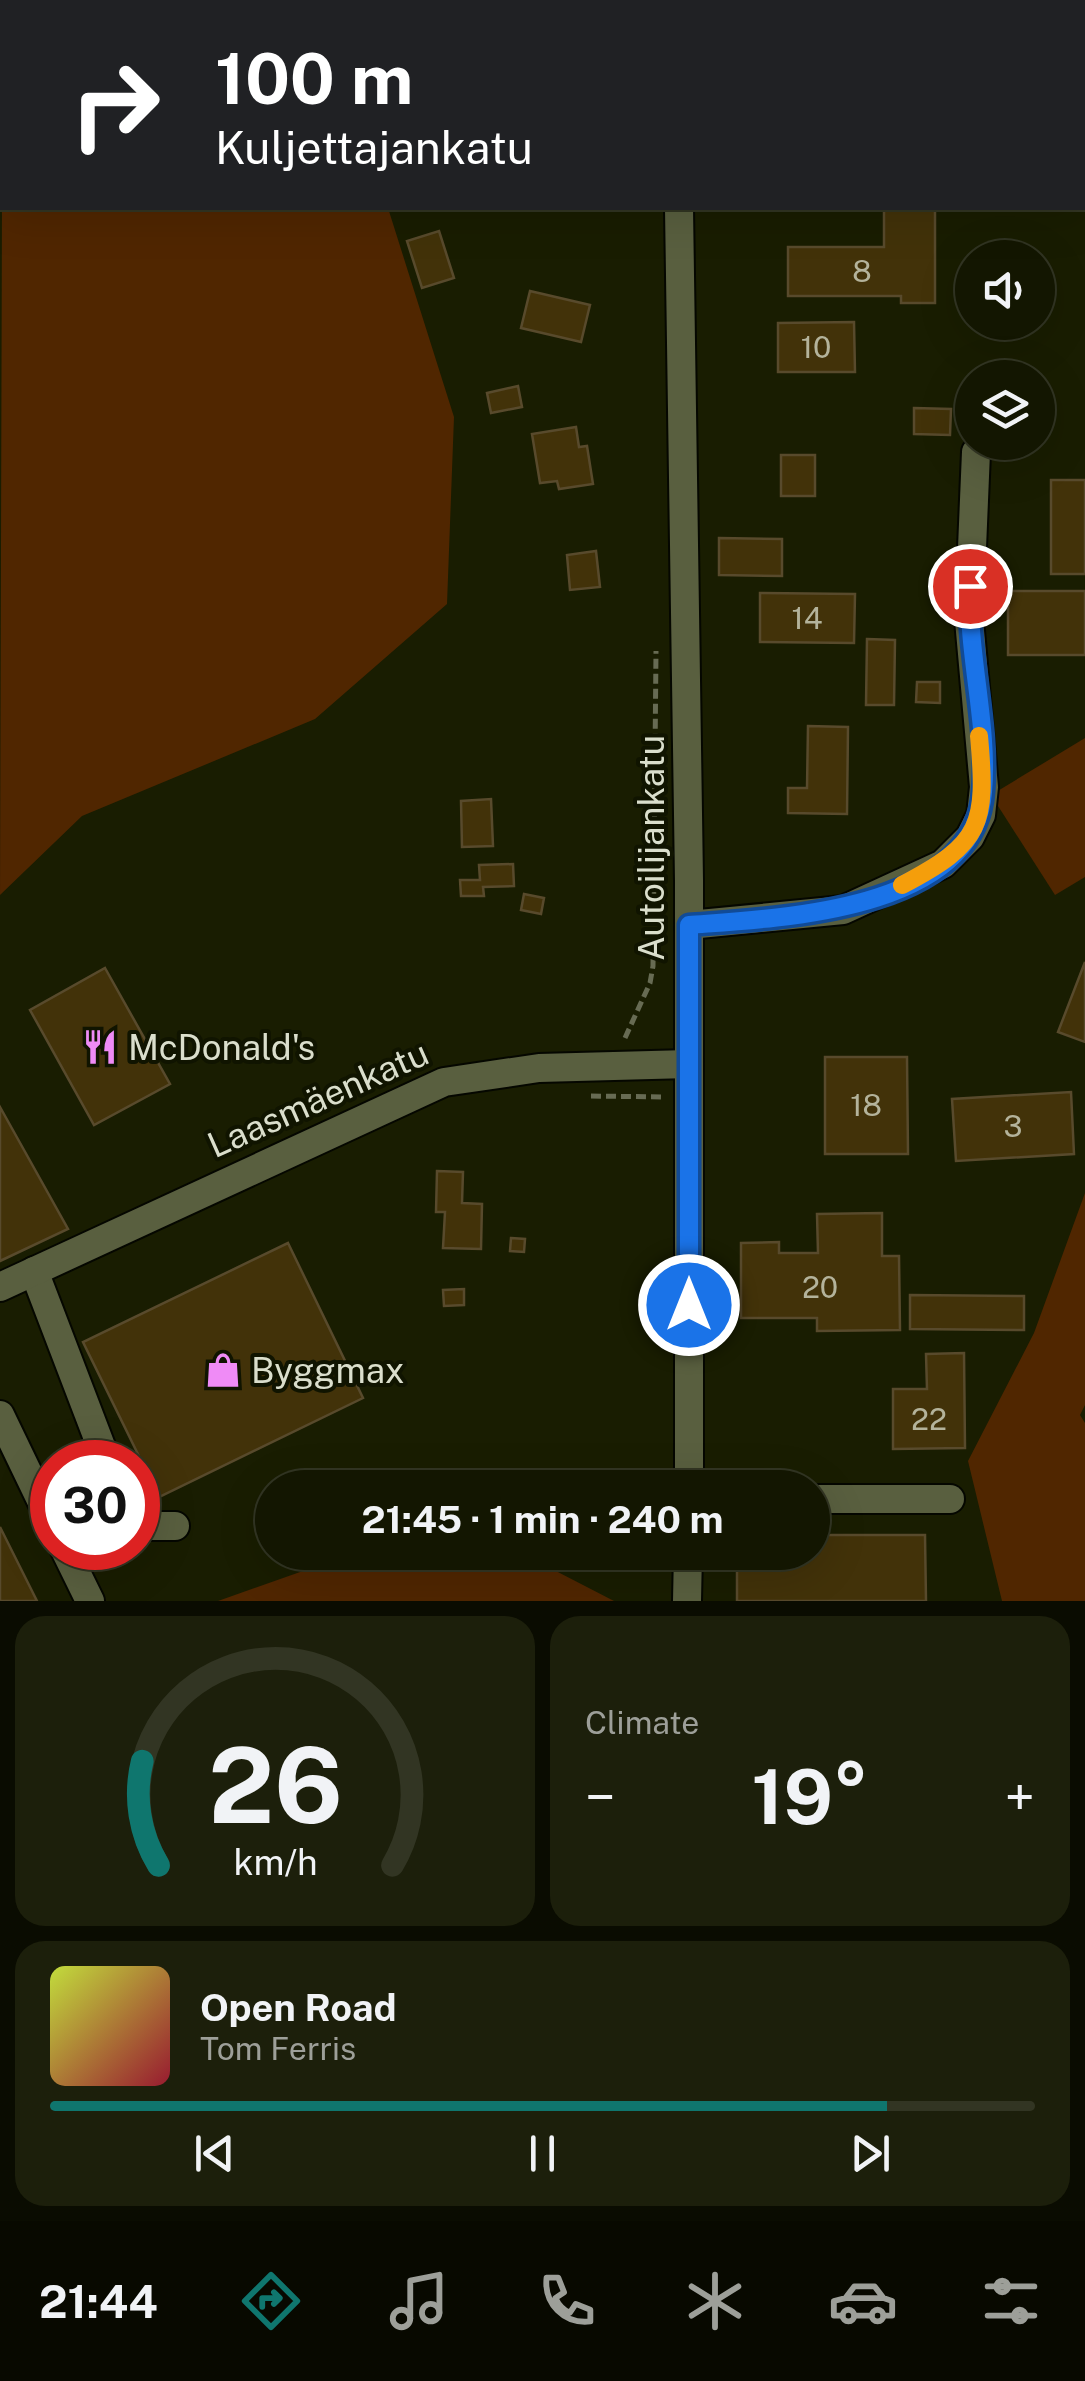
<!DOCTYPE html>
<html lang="en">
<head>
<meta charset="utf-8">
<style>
	:root { --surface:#131601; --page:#1c1f0b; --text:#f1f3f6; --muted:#9d9f99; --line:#323523; --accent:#0f766e }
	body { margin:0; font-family:"Public Sans",sans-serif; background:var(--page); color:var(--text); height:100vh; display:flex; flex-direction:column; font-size:38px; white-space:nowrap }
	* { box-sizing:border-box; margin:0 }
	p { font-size:32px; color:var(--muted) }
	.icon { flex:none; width:55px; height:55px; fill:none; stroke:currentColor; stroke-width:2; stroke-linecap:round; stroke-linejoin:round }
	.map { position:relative; height:1601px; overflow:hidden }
	.drawer { display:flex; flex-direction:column; gap:15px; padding:15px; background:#0a0c01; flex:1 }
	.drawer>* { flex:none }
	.top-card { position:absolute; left:0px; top:0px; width:1085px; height:210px; box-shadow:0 10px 40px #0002,0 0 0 2px var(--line); background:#202124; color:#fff; overflow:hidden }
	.buttons { position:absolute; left:955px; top:240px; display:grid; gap:20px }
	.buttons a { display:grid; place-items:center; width:100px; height:100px; border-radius:50%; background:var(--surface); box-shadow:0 10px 40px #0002,0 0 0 2px var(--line); font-size:50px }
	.speed { position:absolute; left:30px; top:1440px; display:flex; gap:20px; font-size:50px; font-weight:700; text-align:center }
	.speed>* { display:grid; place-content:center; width:130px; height:130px; border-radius:50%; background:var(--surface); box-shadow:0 10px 40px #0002,0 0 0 2px var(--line); line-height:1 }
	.speed .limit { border:15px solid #d22; background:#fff; color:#111 }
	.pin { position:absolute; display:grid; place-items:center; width:85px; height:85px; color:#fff; margin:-42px; border:5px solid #fff; border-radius:50%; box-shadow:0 2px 10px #0007 }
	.me { position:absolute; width:110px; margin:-55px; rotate:0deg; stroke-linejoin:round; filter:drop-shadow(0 0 8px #0008) }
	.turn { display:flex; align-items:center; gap:35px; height:210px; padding:0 50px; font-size:45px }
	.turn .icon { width:130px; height:130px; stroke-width:2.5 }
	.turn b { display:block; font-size:70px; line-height:85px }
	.big { font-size:75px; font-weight:700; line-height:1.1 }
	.drawer .widget { flex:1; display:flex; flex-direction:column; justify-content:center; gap:15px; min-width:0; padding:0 35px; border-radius:30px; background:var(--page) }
	.drawer .dial { align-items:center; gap:0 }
	.dial svg { height:260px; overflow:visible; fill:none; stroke:var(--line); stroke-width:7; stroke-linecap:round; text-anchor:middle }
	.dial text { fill:var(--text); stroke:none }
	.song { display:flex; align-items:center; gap:30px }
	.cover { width:120px; height:120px; border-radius:15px; background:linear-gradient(135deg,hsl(70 70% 55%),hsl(350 70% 35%)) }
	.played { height:10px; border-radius:5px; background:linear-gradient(90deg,var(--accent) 85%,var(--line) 85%) }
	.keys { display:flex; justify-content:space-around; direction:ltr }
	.heat { display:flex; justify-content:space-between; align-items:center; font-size:55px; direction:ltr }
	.drawer .tiles { flex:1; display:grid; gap:15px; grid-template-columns:1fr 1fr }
	.widget:last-child { grid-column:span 2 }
	.trip { position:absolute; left:255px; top:1470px; width:575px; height:100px; border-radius:50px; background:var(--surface); box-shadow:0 10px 40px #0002,0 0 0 2px var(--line); font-weight:700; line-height:100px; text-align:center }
	.menu { display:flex; height:160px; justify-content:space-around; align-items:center; background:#080900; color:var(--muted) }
	.menu .icon { width:70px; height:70px }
	.menu .active { color:var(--accent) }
	.menu b { font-size:45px; color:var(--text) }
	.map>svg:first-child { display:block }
	.green { fill:#502600 }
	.building { fill:#423209; stroke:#584a2c; stroke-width:2.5 }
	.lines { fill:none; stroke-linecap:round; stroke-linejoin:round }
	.minor-casing { stroke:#050700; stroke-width:32 }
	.path { stroke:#676b53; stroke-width:5; stroke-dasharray:10 5; stroke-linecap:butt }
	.minor { stroke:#595f3f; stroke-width:28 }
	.route-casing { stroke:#114b97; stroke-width:25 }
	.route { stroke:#1a73e8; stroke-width:18 }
	.slow { stroke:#f59e0b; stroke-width:18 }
	.labels { text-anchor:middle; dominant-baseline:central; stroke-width:8; stroke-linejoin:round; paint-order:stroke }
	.number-label { font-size:30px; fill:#b4b39b }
	.street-label { font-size:35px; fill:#dadecc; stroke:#101400 }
	.poi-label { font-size:35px; fill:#dadecc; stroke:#101400; text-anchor:start }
</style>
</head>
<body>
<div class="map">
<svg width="1085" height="1601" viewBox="0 0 1085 1601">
	<rect width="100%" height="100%" fill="#191d01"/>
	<g class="green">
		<polygon points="2,191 2,208 388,208 454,417 447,604 315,719 82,816 0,895"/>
		<polygon points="1085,738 1085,877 1055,895 991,795"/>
		<polygon points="1085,1193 1085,1405 1080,1415 1085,1423 1085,1601 1002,1601 968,1461 1034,1333"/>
		<polygon points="354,1553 521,1553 614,1601 218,1601"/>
	</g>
	<g class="building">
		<polygon points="0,0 134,0 135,2 2,2 2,49"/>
		<polygon points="781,0 966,0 967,2 782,2"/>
		<polygon points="884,208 935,208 935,303 901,303 901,296 788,296 788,247 884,247"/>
		<polygon points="439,231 454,278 422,288 407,241"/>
		<polygon points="530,291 590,305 581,342 521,328"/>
		<polygon points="854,322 855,372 778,372 778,323"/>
		<polygon points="518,386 522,407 491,413 487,393"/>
		<polygon points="914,408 951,409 950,435 914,434"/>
		<polygon points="576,427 579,447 587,446 593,484 559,489 557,481 540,483 532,434"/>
		<rect x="781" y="455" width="34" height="41"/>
		<rect x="1051" y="480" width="34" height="94"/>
		<polygon points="719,538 782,539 782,576 719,575"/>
		<polygon points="596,551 600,587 570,590 567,555"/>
		<rect x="1008" y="591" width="77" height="64"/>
		<polygon points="760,593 855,594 854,643 760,642"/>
		<polygon points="867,639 895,640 894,705 866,705"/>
		<polygon points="917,682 940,682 940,703 916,702"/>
		<polygon points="808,726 848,727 847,814 788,813 788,788 807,788"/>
		<polygon points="491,799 493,846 462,847 461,801"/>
		<polygon points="513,864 514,886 483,887 484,896 461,896 460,880 480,880 479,865"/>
		<polygon points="524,894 544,898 541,914 521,910"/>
		<polygon points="1085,962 1085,1042 1058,1032"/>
		<polygon points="105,968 170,1084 94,1125 30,1010"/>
		<polygon points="825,1057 907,1057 908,1154 825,1154"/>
		<polygon points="1071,1092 1074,1154 956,1161 952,1099"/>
		<polygon points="0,1107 68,1229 0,1261"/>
		<polygon points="437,1171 463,1172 462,1203 482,1204 481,1249 443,1248 445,1212 436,1212"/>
		<polygon points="882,1213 882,1256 899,1256 900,1330 817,1331 817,1318 741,1318 741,1243 779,1242 779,1253 818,1253 817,1214"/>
		<polygon points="511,1238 525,1239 524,1252 510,1251"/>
		<polygon points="288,1243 363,1398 159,1497 83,1342"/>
		<polygon points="464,1289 464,1305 444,1306 443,1290"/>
		<polygon points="910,1295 1024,1296 1024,1330 910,1329"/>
		<polygon points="964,1353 965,1448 893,1449 893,1389 927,1389 926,1354"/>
		<polygon points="0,1527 37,1601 0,1601"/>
		<polygon points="812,1535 925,1535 926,1601 737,1601 737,1552 812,1552"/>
	</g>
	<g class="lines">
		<defs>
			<g id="minor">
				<polyline points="676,0 676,2"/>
				<polyline points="441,2 450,0"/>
				<polyline points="0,126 2,125"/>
				<polyline points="679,208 689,881 689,1488"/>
				<polyline points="689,925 843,910 943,864 970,837 981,815 984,787 969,620 976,452"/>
				<polyline points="34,1271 107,1462"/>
				<polyline points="0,1287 444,1082 539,1068 689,1064"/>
				<polyline points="0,1415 52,1523"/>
				<polyline points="812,1499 950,1499"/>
				<polyline points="138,1513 147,1526 175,1526"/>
				<polyline points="64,1548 90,1601"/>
				<polyline points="687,1601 688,1552"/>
			</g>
		</defs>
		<use href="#minor" class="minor-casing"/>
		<g class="path">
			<polyline points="642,0 642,2"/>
			<polyline points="581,2 590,0"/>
			<polyline points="0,168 2,167"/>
			<polyline points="625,1038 650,983 653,966 656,651"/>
			<polyline points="591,1096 665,1097"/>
		</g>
		<use href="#minor" class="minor"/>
	</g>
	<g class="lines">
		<defs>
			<path id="route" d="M689,1305V925C778,918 974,912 983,792C989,726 967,654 970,586"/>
		</defs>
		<use href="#route" class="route-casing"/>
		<use href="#route" class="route"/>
		<path class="slow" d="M902,885C982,843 987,825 979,736"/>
	</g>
	<defs>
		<symbol id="restaurant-bare" viewBox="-9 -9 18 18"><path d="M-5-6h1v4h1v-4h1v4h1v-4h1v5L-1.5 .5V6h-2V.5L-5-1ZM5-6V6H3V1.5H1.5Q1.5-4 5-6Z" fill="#ef8bf6" stroke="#101400" stroke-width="2.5" paint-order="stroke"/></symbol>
		<symbol id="shop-bare" viewBox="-9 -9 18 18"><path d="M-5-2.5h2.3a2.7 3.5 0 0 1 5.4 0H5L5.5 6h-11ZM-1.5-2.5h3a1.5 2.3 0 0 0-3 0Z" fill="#ef8bf6" stroke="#101400" stroke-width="2.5" paint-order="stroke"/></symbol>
	</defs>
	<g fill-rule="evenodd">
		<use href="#restaurant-bare" x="75" y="1022" width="50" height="50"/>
		<use href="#shop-bare" x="198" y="1345" width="50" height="50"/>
	</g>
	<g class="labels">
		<g class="number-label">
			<text x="862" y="271">8</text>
			<text x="816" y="347">10</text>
			<text x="807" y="618">14</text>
			<text x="866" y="1105">18</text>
			<text x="1013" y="1126">3</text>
			<text x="820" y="1287">20</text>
			<text x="929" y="1419">22</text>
		</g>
		<g class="street-label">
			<text transform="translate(651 848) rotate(-90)">Autoilijankatu</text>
			<text transform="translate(318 1099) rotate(-24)">Laasmäenkatu</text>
		</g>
		<g class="poi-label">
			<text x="128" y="1047">McDonald's</text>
			<text x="251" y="1370">Byggmax</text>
		</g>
	</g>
</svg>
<div class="buttons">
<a><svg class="icon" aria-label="sound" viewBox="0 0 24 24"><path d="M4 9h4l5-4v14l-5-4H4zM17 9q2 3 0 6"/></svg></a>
<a><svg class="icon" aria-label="layers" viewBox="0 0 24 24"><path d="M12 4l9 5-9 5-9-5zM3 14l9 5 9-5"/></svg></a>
</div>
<div class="speed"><div class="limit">30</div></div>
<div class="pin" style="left:970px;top:586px;background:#d93025"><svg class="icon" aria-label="arrive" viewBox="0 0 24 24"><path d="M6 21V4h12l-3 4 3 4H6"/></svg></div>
<svg class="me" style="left:689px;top:1305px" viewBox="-20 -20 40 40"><circle r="17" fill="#1a73e8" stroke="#fff" stroke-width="3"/><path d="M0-11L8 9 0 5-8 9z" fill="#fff"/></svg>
<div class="trip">21:45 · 1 min · 240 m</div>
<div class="top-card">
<div class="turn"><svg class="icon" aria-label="right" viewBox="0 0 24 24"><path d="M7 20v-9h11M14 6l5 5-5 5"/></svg><div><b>100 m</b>Kuljettajankatu</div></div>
</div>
</div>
<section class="drawer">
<div class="tiles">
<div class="widget dial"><svg viewBox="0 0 100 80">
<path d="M14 69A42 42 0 1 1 86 69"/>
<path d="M14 69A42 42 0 0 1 9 37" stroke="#0f766e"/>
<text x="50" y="56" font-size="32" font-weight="700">26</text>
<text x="50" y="72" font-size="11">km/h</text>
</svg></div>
<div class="widget"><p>Climate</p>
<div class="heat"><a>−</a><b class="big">19°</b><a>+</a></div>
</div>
<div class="widget">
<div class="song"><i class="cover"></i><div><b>Open Road</b><p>Tom Ferris</p></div></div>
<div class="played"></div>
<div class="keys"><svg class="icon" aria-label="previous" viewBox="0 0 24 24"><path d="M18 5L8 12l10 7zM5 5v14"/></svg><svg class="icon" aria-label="pause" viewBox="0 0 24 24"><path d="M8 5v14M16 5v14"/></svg><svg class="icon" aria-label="next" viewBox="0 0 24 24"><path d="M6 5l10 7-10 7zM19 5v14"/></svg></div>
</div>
</div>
</section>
<nav class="menu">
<b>21:44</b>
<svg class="icon active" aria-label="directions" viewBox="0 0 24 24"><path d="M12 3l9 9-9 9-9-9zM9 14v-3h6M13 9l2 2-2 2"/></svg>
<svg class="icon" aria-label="music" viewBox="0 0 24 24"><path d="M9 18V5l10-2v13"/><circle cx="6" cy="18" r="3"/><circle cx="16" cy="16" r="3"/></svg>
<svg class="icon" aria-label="phone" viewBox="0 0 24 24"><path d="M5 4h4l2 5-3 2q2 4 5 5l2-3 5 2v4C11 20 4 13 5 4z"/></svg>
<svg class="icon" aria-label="climate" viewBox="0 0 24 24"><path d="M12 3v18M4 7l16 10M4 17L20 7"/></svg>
<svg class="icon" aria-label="car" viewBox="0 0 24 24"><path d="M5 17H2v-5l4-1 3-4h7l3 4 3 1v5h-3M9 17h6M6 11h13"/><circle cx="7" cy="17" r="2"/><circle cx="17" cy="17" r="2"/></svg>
<svg class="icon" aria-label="filters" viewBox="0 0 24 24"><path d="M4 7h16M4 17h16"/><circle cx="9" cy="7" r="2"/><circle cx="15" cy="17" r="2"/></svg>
</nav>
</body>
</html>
